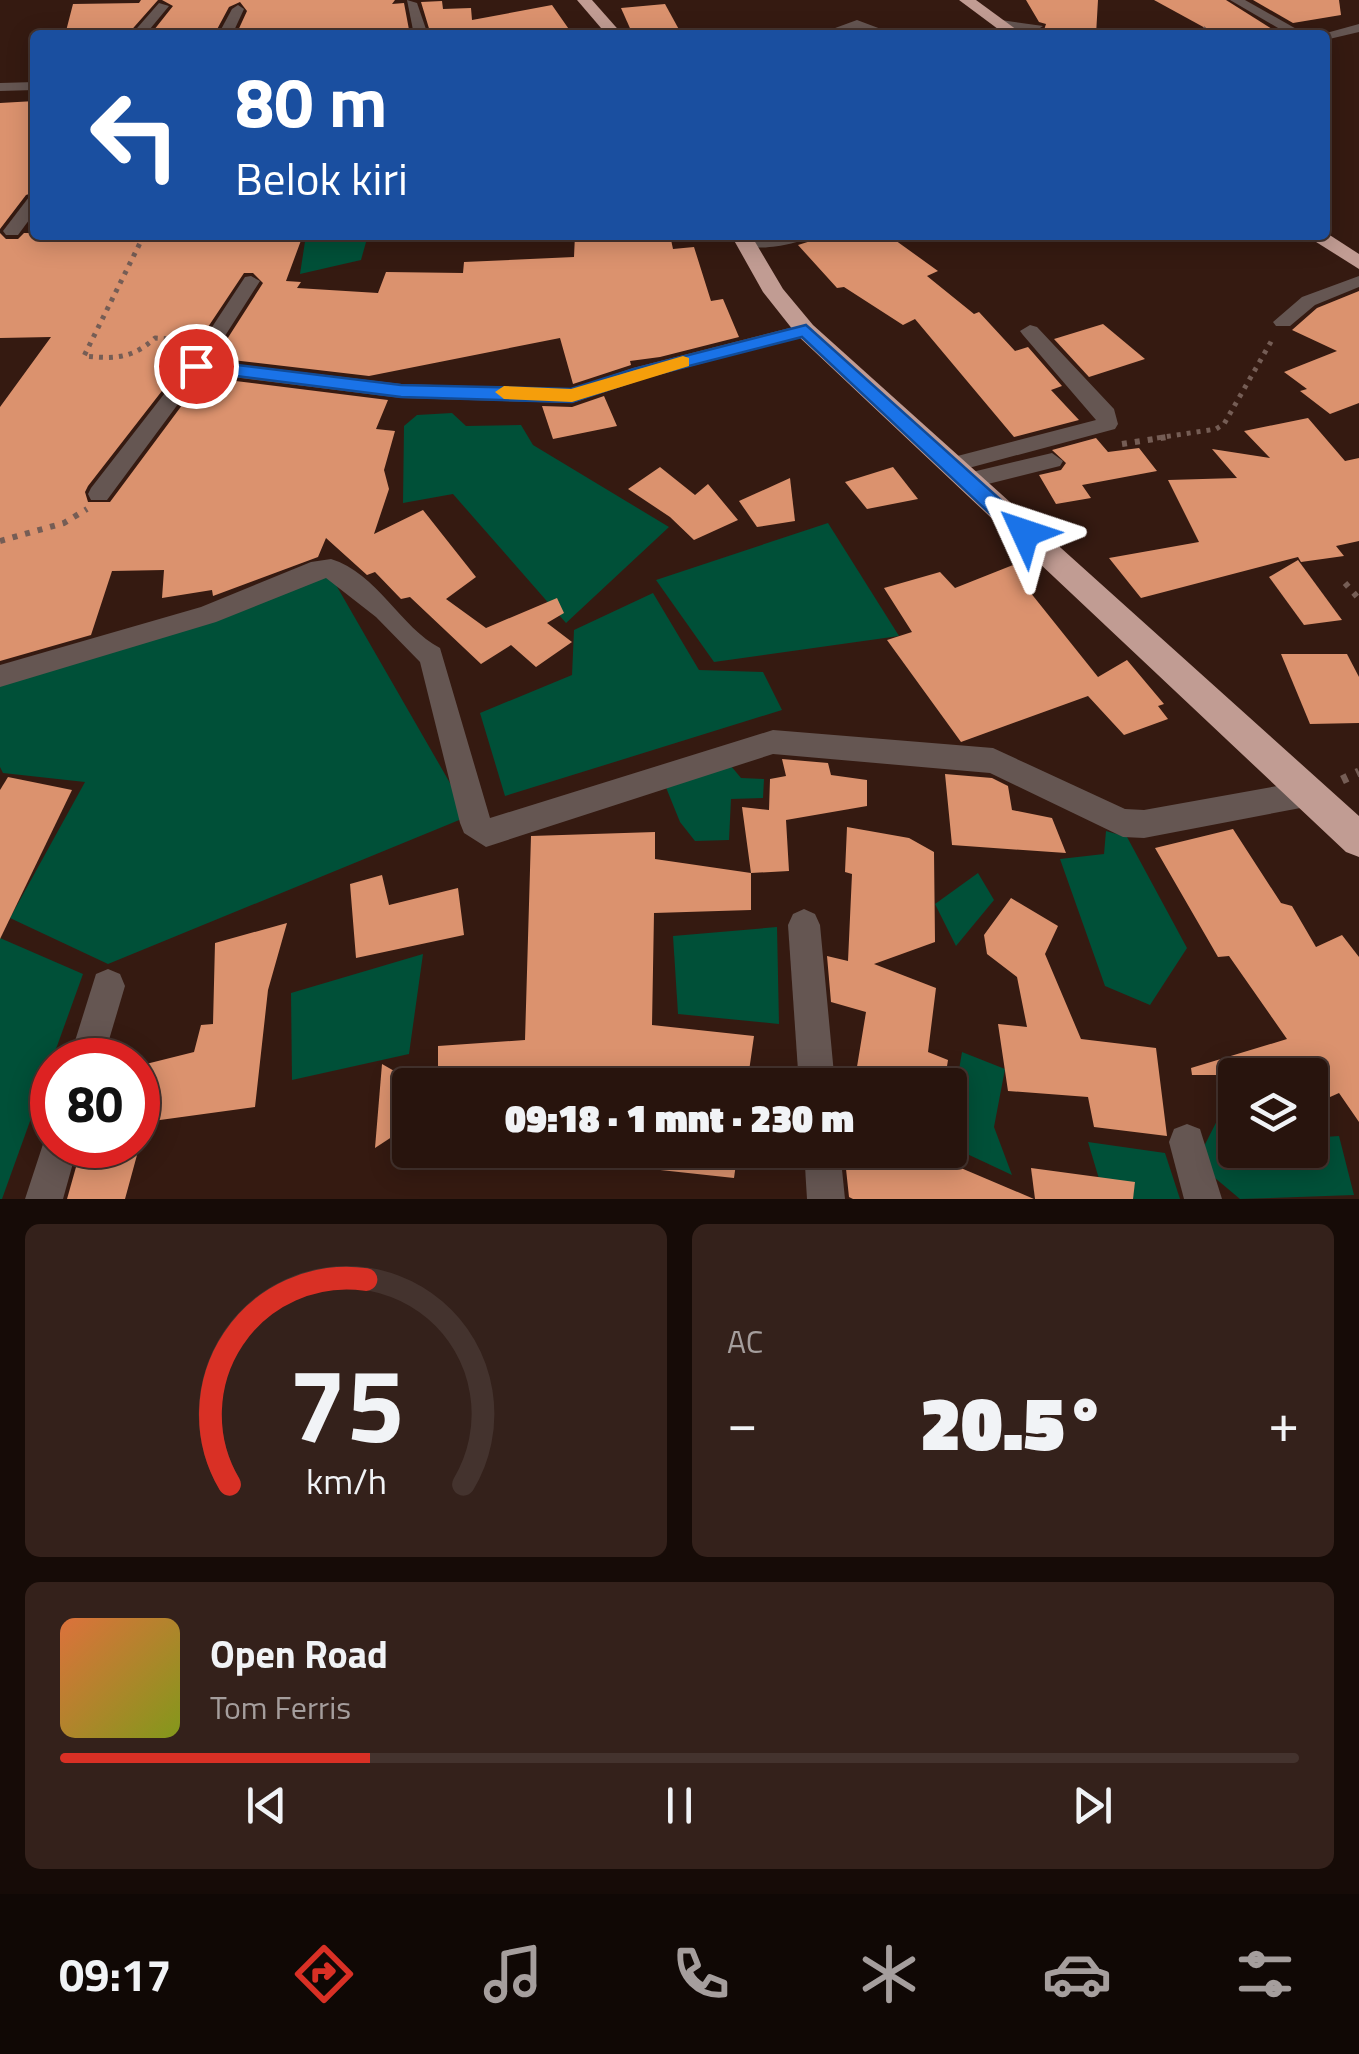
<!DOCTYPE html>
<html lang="id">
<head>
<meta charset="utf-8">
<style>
	:root { --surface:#28140d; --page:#34211b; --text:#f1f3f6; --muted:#a59e9d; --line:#44332e; --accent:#d93025 }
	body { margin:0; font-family:"Titillium Web",sans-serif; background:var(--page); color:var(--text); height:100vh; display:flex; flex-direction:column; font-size:38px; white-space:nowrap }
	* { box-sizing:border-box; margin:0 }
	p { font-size:32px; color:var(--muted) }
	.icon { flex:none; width:55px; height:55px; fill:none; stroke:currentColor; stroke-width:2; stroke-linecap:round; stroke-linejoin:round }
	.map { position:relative; height:1199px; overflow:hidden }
	.sheet { display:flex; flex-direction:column; gap:25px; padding:25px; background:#160b07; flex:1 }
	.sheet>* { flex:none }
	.hud { position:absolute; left:30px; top:30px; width:1300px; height:210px; border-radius:10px; box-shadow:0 5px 25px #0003,0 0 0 2px var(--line); background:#1a4fa0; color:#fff; overflow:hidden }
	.buttons { position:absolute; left:1218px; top:1058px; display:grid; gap:20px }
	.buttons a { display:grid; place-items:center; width:110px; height:110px; border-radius:10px; background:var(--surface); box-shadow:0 5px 25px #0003,0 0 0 2px var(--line); font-size:50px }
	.speed { position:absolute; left:30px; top:1038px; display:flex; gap:20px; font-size:50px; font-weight:700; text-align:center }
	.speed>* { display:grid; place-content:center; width:130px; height:130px; border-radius:50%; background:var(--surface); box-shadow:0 5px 25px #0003,0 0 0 2px var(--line); line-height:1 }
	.speed .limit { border:15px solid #d22; background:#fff; color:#111 }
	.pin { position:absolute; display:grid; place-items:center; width:85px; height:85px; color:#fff; margin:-42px; border:5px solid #fff; border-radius:50%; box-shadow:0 2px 10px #0007 }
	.me { position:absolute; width:110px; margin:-55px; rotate:312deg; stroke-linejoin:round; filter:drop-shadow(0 0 8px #0008) }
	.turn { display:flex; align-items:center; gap:35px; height:210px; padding:0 40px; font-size:45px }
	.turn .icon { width:130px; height:130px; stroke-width:2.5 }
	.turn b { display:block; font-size:70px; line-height:85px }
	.big { font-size:75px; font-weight:800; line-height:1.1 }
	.sheet .card { flex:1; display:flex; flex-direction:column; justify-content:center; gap:15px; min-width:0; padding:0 35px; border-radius:15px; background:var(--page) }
	.sheet .dial { align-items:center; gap:0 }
	.dial svg { height:260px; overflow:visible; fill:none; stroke:var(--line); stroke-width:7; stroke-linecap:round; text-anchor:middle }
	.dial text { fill:var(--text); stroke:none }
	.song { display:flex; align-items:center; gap:30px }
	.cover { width:120px; height:120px; border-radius:15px; background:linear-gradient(135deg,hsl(20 70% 55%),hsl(70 70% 35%)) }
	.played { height:10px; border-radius:5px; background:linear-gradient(90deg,var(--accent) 25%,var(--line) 25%) }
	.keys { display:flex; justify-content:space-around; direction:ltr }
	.heat { display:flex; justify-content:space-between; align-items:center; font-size:55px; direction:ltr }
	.sheet .tiles { flex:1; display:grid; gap:25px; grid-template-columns:1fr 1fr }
	.card:last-child { grid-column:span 2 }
	.trip { position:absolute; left:392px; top:1068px; width:575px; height:100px; border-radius:10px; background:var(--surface); box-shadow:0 5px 25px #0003,0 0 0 2px var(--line); font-weight:800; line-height:100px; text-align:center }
	.dock { display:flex; height:160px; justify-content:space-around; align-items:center; background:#100805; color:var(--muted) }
	.dock .icon { width:70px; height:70px }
	.dock .on { color:var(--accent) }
	.dock b { font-size:45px; color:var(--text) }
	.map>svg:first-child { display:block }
	.green { fill:#005038 }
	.building { fill:#db926e }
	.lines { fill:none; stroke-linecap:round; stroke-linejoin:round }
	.path-far3 { stroke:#755d55; stroke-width:4; stroke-dasharray:2.5 4; stroke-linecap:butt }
	.path-far2 { stroke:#755d55; stroke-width:5; stroke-dasharray:4 6; stroke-linecap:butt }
	.path-far1 { stroke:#755d55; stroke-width:6; stroke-dasharray:5 8; stroke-linecap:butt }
	.path { stroke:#755d55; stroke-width:9; stroke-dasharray:6 10; stroke-linecap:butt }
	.minor { fill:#655652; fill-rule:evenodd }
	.highway { fill:#c19c93; fill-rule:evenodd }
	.route { fill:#1a73e8; stroke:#114b97; stroke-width:2.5 }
	.slow { fill:#f59e0b }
</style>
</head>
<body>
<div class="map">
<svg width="1359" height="1199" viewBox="0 0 1359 1199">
	<rect width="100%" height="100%" fill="#351a11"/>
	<g class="green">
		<polygon points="306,235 368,235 361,260 300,274"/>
		<polygon points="452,413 466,426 521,425 533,445 669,527 566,623 453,494 403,503 404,426 417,415"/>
		<polygon points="828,523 899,636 714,662 656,580"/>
		<polygon points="328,571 469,816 108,964 10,918 85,782 3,773 0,767 0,680"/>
		<polygon points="653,593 699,670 763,672 782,710 505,796 480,713 572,675 574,630"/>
		<polygon points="726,760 741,778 764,779 763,798 731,799 729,840 695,841 680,822 665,785"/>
		<polygon points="1106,831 1127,837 1187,948 1150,1005 1105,986 1060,859 1104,854"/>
		<polygon points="978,873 994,900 956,946 935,904"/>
		<polygon points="777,927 779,1024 678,1014 673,936"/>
		<polygon points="0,938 83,974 2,1199 0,1199"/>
		<polygon points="423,954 409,1054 292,1080 291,993"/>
		<polygon points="962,1052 1005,1069 994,1127 1012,1175 950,1146 950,1123"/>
		<polygon points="1224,1107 1235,1116 1235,1150 1310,1150 1310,1138 1339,1136 1354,1195 1240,1199 1196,1162"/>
		<polygon points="1088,1142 1165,1153 1180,1199 1105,1199"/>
	</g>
	<g class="building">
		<polygon points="141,0 158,0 127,35 65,35 73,4 139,3"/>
		<polygon points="162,0 395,0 392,4 404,3 410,35 236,35 247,11 240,2 229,7 214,35 150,35 173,6"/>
		<polygon points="1026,0 1098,0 1096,35 1049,35 1054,30 1044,30 1046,24 1039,22"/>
		<polygon points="1154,0 1226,0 1272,29 1218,35"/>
		<polygon points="1253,0 1339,0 1341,15 1293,23"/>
		<polygon points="442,1 443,9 471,8 472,20 552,5 573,35 431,35 421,2"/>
		<polygon points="665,4 682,35 633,35 621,8"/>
		<polygon points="35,101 35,192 26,195 0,229 0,103"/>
		<polygon points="0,233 6,239 18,239 24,233 303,235 286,281 301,282 297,288 378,293 386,272 463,273 464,262 574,257 575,235 670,235 673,249 694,247 711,301 723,299 739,337 660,357 630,361 631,365 573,384 560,338 369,376 215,358 263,283 253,273 244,273 186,360 88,486 85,492 88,502 110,502 203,377 388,400 376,429 395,431 384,470 389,489 374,534 423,510 476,577 446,599 486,628 557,598 564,613 547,623 572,642 536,667 511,645 481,664 410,597 401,599 375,572 367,575 326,538 318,557 213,596 212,590 162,598 164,570 112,571 91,635 0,661 0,407 51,337 0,338"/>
		<polygon points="830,235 888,235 938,271 927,276 974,314 979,312 1015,351 1028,347 1062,386 1051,390 1079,420 1014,437 915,319 903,325 844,287 837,288 798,245"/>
		<polygon points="1359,291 1359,403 1330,414 1300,391 1307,389 1284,372 1337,351 1292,330 1317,308"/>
		<polygon points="1103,324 1145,359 1089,377 1054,339"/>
		<polygon points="604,396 617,426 553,439 542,406 572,407"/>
		<polygon points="1308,418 1345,461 1359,458 1359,541 1336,546 1344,556 1301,562 1298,557 1141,598 1109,558 1199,542 1168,480 1237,478 1212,449 1270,458 1244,431"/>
		<polygon points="1096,438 1108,452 1139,448 1157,471 1082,485 1091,498 1056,504 1039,475 1061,470 1066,463 1052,450"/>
		<polygon points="660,467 695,495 708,484 738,520 694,540 670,517 628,489"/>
		<polygon points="893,467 918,499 867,509 845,482"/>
		<polygon points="790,478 795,521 757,527 739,501"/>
		<polygon points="1298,560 1342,620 1304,625 1269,577"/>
		<polygon points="1013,565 1036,590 1030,592 1098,677 1127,660 1164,704 1158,706 1168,719 1124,735 1088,696 961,742 887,640 912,632 884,588 940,572 955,588"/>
		<polygon points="1281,654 1347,654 1359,677 1359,723 1310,724"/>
		<polygon points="782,759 828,763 831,775 867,780 867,806 786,820 789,871 751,873 742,807 769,810 770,779 786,776"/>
		<polygon points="945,774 992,778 1008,786 1012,810 1052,818 1066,853 952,845"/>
		<polygon points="8,777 72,790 0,939 0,790"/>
		<polygon points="847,827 909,838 934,852 935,942 874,964 936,988 928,1052 948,1060 944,1085 854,1085 866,1012 831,1002 827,956 848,961 852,874 845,872"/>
		<polygon points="1233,829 1281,903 1292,906 1316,947 1342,935 1359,957 1359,1122 1339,1093 1310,1106 1310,1075 1192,1075 1191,1068 1287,1039 1229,956 1218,957 1155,848"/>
		<polygon points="655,832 655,859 751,873 751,910 654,913 652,1025 754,1036 747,1085 438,1085 438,1046 525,1040 531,836"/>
		<polygon points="382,875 389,905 458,888 464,935 356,958 350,884"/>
		<polygon points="1011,898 1058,926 1045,954 1081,1039 1156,1048 1167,1136 1094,1127 1088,1097 1008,1091 998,1024 1027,1027 1017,977 987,954 984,935"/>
		<polygon points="287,923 268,990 255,1107 138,1123 138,1066 194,1052 201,1025 213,1024 215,943"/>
		<polygon points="382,1064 410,1080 410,1114 407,1127 375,1148"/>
		<polygon points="652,1150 738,1150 734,1178 651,1169"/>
		<polygon points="844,1150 936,1150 935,1157 1034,1199 853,1199 849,1197"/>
		<polygon points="137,1155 125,1199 67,1199 78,1160"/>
		<polygon points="1031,1168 1135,1182 1133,1199 1035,1199"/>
	</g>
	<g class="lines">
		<polyline class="path-far3" points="1203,28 1213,35"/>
		<g class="path-far2">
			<path d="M144,235L84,356C114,359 132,359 155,338L185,340"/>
			<polyline points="1157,438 1216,429 1224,424 1272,340"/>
		</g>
		<g class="path-far1">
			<polyline points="1122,444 1173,436"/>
			<polyline points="0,541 64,523 87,509"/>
			<polyline points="1345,583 1359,599"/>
		</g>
		<polyline class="path" points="1342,780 1359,772"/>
		<g class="minor">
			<polygon points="407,0 417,3 428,35 414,35"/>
			<polygon points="1230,0 1245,0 1307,35 1290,35"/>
			<polygon points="159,3 169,6 145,35 131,35"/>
			<polygon points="238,5 244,9 232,35 218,35 232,9"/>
			<path d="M857,20L897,35C883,35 874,32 861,30C848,28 831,35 816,35Z"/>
			<polygon points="1001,20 1043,26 1037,30 996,27 995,24"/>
			<polygon points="1359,24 1359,32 1325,40 1325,35 1319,35"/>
			<polygon points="35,82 35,90 0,91 0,83"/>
			<polygon points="35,196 35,212 18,235 6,235 3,231 29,197"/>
			<path d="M766,235H813C799,245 751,253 737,243Z"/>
			<polygon points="251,276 260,281 209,361 401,384 571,389 633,368 805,324 815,330 812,334 647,378 572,403 401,398 201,373 107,500 91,500 88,494 91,488 189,362 245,277"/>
			<polygon points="1359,276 1359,287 1315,305 1290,326 1276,326 1273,322 1302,297"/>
			<polygon points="1030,325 1037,327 1114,409 1118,424 1115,429 950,473 942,470 939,465 942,460 1096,420 1023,335 1020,331"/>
			<polygon points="1052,453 1063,461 1060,466 968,489 957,481 968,473"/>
			<path d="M331,559C377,573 401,628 440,648L490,818L773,730L993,748L1125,809L1144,810L1311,780L1321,784L1326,793L1321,802L1311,806L1144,838L1123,837L990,773L773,754L486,847L464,833L460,823L420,662L376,617L326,578L216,622L0,687V665L201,607L311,562Z"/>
			<polygon points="804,909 815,914 820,925 835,1085 799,1085 788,925 793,914"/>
			<polygon points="108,969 120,974 125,986 103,1060 69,1060 96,974"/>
			<polygon points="1187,1124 1200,1129 1222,1199 1184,1199 1169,1142 1174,1129"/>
			<polygon points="52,1130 52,1145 78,1145 63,1199 25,1199 47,1132"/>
			<polygon points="804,1150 840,1150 845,1199 807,1199"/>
		</g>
		<g class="highway">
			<polygon points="577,0 592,0 623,35 607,35"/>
			<polygon points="959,0 976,0 1024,35 1006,35"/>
			<polygon points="1325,232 1359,254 1359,269 1305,235"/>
			<polygon points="731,235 751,235 783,289 813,325 1359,816 1359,857 1346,852 797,335 763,292"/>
		</g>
	</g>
	<polygon class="route" points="806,325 1032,528 1035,533 1032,539 1017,539 802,337 646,377 572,402 401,397 196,371 187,366 196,360 401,385 571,389 634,369"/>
	<polygon class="slow" points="683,356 689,358 689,366 572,402 504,399 495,392 504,386 571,389"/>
</svg>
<div class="buttons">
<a><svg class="icon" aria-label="layers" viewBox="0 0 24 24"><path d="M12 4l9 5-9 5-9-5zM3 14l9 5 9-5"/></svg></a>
</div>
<div class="speed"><div class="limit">80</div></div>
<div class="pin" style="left:196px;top:366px;background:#d93025"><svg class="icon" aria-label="arrive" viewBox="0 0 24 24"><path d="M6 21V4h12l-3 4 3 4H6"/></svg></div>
<svg class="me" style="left:1025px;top:533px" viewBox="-20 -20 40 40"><path d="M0-17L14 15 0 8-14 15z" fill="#1a73e8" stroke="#fff" stroke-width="4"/></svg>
<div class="trip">09:18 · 1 mnt · 230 m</div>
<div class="hud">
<div class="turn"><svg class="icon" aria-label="left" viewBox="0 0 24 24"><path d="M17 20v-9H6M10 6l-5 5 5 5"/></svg><div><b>80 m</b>Belok kiri</div></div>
</div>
</div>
<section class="sheet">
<div class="tiles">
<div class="card dial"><svg viewBox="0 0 100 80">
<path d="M14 69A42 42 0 1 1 86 69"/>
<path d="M14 69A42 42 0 0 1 56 6" stroke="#d93025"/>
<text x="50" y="56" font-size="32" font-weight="700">75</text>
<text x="50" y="72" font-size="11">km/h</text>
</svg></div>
<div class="card"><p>AC</p>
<div class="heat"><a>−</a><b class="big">20.5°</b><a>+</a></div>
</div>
<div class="card">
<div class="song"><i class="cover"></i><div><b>Open Road</b><p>Tom Ferris</p></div></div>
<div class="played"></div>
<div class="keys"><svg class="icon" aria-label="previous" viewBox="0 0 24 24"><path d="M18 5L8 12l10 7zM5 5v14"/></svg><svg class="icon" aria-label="pause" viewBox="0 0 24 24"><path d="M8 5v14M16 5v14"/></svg><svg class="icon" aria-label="next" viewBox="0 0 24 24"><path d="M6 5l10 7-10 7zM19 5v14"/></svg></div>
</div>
</div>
</section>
<nav class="dock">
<b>09:17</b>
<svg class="icon on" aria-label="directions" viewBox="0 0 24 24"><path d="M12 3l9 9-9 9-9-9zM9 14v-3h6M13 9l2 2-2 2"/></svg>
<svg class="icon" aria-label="music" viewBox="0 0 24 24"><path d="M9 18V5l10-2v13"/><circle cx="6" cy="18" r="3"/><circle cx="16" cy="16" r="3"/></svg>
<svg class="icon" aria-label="phone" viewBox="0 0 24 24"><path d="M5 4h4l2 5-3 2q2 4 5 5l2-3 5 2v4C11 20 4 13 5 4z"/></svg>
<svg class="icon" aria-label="climate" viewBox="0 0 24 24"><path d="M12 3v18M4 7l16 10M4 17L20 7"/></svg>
<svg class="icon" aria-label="car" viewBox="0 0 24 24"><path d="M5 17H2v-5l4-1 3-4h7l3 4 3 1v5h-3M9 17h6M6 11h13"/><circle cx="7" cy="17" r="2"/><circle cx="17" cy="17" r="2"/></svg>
<svg class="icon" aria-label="filters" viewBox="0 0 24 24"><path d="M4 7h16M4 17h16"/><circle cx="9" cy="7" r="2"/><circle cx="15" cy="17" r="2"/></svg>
</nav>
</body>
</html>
